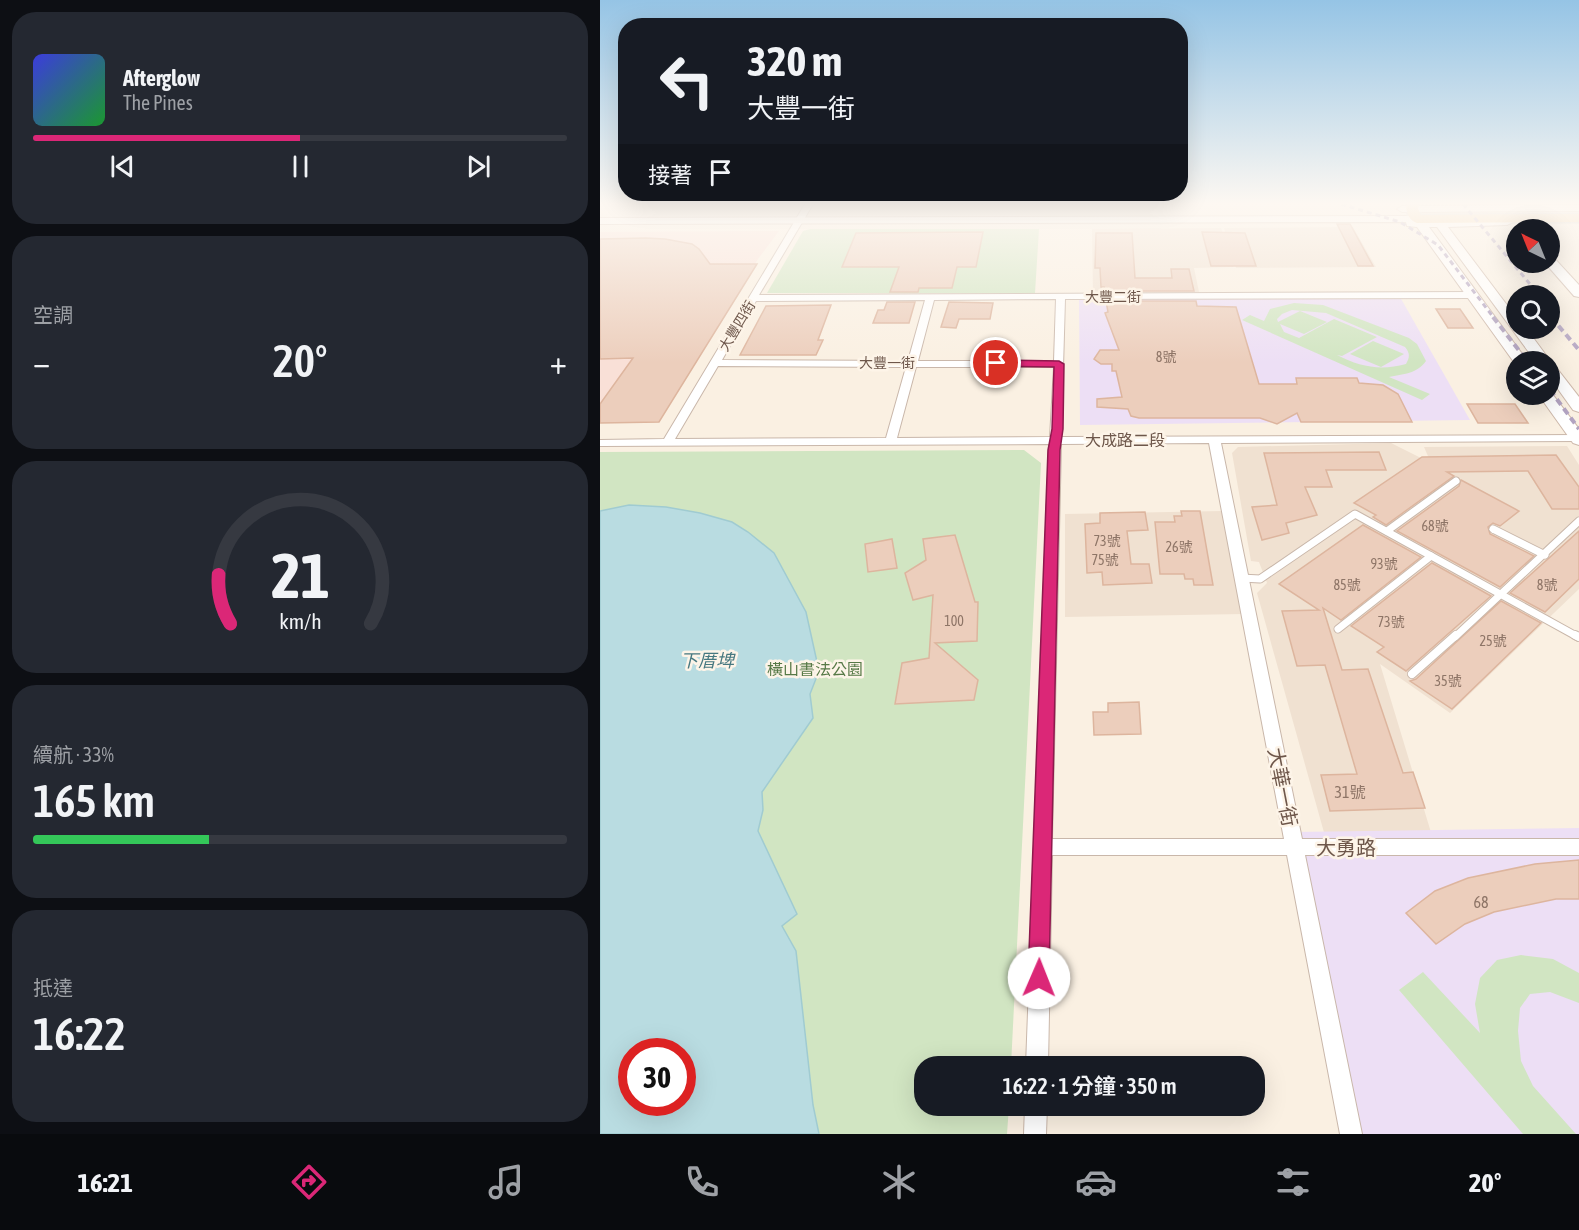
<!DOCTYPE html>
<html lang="zh-TW">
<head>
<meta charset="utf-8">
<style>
	:root { --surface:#171b24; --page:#242831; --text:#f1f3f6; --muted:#9ea1a6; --line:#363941; --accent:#db2777 }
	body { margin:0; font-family:"Asap Condensed","Noto Sans TC",sans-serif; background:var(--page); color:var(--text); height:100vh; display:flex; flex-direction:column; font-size:22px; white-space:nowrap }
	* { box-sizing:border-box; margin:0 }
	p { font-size:20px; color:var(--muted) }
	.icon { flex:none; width:33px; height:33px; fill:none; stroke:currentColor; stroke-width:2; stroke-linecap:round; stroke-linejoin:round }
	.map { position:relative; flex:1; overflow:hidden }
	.panel { display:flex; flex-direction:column; gap:12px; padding:12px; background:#0d0f14; width:600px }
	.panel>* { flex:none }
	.banner { position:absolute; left:18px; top:18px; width:570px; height:183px; border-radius:24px; box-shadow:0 6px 24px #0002; background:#171b24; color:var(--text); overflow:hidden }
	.needle { width:39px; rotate:317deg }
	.buttons { position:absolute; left:906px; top:219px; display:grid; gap:12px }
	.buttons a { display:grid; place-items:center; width:54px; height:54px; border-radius:50%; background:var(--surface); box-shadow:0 6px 24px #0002; font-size:30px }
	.speed { position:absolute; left:18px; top:1038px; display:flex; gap:12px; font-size:30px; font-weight:700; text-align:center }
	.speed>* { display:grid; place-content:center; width:78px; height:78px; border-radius:50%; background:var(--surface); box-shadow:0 6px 24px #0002; line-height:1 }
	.speed .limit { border:9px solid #d22; background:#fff; color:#111 }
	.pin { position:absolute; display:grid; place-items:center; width:51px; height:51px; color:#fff; margin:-26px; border:3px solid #fff; border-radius:50%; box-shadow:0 2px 6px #0007 }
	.me { position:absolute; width:66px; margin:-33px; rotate:1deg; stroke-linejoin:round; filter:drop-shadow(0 0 4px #0008) }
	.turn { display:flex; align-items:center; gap:21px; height:126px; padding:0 30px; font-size:27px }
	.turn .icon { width:78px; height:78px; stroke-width:2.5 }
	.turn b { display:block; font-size:42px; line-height:51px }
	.then { display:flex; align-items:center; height:57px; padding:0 30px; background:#0003; gap:12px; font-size:22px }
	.big { font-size:45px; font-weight:600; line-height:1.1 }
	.panel .tile { flex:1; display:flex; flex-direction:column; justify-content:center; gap:9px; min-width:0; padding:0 21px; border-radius:24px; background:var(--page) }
	.panel .dial { align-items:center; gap:0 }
	.dial svg { height:156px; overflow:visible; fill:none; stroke:var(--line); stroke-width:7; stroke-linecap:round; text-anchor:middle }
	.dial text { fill:var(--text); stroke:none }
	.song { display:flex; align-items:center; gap:18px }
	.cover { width:72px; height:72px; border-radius:9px; background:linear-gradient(135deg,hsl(240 70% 55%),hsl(130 70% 35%)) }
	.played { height:6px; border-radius:3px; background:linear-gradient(90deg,var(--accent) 50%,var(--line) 50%) }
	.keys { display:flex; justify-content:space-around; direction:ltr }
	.heat { display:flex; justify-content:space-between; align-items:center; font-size:33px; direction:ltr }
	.charge { height:9px; border-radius:4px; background:linear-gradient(90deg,#34c759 33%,var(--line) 0) }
	.trip { position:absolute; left:314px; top:1056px; width:351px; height:60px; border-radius:24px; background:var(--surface); box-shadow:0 6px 24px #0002; font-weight:600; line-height:60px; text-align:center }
	.tab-bar { display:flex; height:96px; justify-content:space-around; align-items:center; background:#090b0e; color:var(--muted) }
	.tab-bar .icon { width:42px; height:42px }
	.tab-bar .current { color:var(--accent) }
	.tab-bar b { font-size:27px; color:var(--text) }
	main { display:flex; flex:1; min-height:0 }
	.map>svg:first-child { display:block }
	.residential { fill:#f0e1d1 }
	.commercial { fill:#f9e0d7 }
	.education { fill:#eddff5 }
	.green { fill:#d1e5c2; fill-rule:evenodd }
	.water { fill:#b9dce1; stroke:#a0cbd1; stroke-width:1.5; fill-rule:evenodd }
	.building { fill:#eccebc; stroke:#ddb59e; stroke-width:1.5 }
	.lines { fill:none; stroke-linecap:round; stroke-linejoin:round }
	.lane-far1-casing { stroke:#c9b7aa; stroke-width:9 }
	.lane-casing { stroke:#c9b7aa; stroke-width:10 }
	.street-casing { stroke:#c9b7aa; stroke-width:2 }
	.secondary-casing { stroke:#ceb9ab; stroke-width:2 }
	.primary-casing { stroke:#d6d0cd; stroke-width:3 }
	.lane-far1 { stroke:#fff; stroke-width:7 }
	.lane { stroke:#fff; stroke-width:8 }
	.street { fill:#fff; fill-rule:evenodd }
	.secondary { fill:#fff; fill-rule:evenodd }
	.primary { fill:#f3d2a0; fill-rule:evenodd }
	.rail-far1 { stroke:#b2a3c1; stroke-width:3; stroke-dasharray:5 4; stroke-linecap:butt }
	.rail { stroke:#b2a3c1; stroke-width:4; stroke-dasharray:7 4.5; stroke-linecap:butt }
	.route { fill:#db2777; stroke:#8e194d; stroke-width:1.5 }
	.labels { text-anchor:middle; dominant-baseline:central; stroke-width:5; stroke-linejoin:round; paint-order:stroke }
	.far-street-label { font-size:14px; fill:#6e574b; stroke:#fdf4e8 }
	.number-label { font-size:14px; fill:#8e7567 }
	.street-label { font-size:16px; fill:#6e574b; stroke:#fdf4e8 }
	.park-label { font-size:16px; fill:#577947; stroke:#fdf4e8 }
	.near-number-label { font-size:16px; fill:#8e7567 }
	.water-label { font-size:18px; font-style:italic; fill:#477880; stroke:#fdf4e8 }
	.near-street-label { font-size:20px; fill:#6e574b; stroke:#fdf4e8 }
</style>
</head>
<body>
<main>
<section class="panel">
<div class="tile">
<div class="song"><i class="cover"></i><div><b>Afterglow</b><p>The Pines</p></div></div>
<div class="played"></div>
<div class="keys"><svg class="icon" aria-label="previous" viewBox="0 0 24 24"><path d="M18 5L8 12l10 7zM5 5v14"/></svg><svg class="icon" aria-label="pause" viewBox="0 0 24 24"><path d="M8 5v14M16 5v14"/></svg><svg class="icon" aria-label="next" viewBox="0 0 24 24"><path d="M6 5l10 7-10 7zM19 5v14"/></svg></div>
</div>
<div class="tile"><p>空調</p>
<div class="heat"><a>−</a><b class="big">20°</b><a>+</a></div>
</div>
<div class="tile dial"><svg viewBox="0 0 100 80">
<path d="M14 69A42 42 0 1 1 86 69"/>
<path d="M14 69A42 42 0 0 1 8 44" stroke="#db2777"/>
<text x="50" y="56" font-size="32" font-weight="700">21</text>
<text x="50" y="72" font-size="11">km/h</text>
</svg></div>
<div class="tile"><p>續航 · 33%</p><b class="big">165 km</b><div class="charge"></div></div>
<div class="tile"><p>抵達</p><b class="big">16:22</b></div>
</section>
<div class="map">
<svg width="979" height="1134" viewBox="0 0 979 1134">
	<rect width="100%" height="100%" fill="#faf0e2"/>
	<g class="residential">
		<polygon points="753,227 776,267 636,268 624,228"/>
		<polygon points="621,228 634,267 594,268 599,292 493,293 492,229"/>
		<polygon points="791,443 831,463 824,447 967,446 979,465 979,589 850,713 780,664 833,839 725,836 657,593 667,583 659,562 651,561 632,453 638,447"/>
		<polygon points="622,511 644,614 465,617 465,514"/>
	</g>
	<polygon class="commercial" points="179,231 158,259 59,422 0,423 0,232"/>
	<g class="education">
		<polygon points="800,297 870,420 480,425 479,299"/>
		<polygon points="979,828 979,1134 751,1134 694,832"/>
	</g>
	<g class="green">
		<polygon points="210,229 439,229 435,293 167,293 203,231"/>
		<path d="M694,303L723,305L809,338L817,344L826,361C817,374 803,374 789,377L830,394L822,400L642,320L650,315L664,321L670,309ZM692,310L726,313L805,347C810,353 810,357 806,364C781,371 760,367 737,355L742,356L777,337L734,319L699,338L684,332L680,324L704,334L727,322L700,311L678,322L677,319L682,314Z"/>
		<polygon points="773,341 804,354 781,367 750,354"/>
		<path d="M424,450L441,463L411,1066H324V1106H409L407,1134H0V452ZM32,1052H82V1102H32Z"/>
		<polygon points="921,955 953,959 979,973 979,1003 950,992 930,994 920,1008 918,1031 921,1061 933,1086 976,1134 923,1134 799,990 823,972 880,1033 875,1004 880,978 897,960"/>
	</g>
	<path class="water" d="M29,505L66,507L100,513L132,522L148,532L174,553L206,612L219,671L210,694L213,718L162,792L163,810L158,831L197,914L182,926L196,951L213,1105L219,1134H0V511ZM32,1052H82V1102H32Z"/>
	<g class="building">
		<polygon points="737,224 750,224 773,266 758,266"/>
		<polygon points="383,232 376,267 357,267 352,288 319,288 318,292 290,292 299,267 242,267 256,233"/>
		<polygon points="602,232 645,233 656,266 611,266"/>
		<polygon points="496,233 532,233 535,278 572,278 571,269 589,269 594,291 504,291 504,287 501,287 500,268 495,268"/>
		<polygon points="46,238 65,239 92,244 99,249 110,264 157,264 59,422 0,423 0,404 33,358 0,359 0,239"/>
		<polygon points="506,301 596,301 597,306 636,307 659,384 697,384 696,378 757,378 759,383 783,385 798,394 812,422 701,422 697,413 677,424 660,418 539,418 531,416 528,409 497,407 497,399 522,397 516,371 512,371 512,364 501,364 494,359 500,350 519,350 505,313 508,312"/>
		<polygon points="287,302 315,302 309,323 273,323 278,310 284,310"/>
		<polygon points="349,302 393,303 390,319 359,319 356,328 341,327"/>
		<polygon points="231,305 218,340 223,340 216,355 140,355 166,306"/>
		<polygon points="836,309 860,309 873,328 848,328"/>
		<polygon points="867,404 915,404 928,423 878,423"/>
		<polygon points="779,452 786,470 726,470 732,487 705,487 717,515 686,523 689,533 662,540 652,507 677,505 664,453"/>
		<polygon points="956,455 979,487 979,509 952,509 928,471 847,472 854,476 786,525 773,517 776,515 754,503 822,457"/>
		<polygon points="861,480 919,511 900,526 893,523 888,527 890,534 934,556 900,587 797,531 859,486"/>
		<polygon points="581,511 600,511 613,585 594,585 593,579 585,579 584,574 560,574 555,522 575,522 574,516 582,516"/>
		<polygon points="545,512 548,530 527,531 531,564 549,564 552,583 503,585 502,572 487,573 485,524 500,523 500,513"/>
		<polygon points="763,525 821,557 741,620 723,608 742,670 768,669 803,773 813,772 825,808 730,811 721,775 757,774 725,665 697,666 682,611 719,610 679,584"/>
		<polygon points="979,531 979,579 945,612 910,593"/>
		<polygon points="355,535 375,602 378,602 377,641 335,643 378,680 374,700 295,704 302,663 329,658 333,595 313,600 305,573 326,560 323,539"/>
		<polygon points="292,539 297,568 268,572 265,544"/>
		<polygon points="832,563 891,596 806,671 777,652 784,647 751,626"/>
		<polygon points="901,601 941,623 852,709 810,681 816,679"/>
		<polygon points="539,702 541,734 494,735 493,712 508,712 508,703"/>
		<polygon points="979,860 979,899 956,899 894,912 865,924 836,944 806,913 835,891 868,878 935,864"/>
	</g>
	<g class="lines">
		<defs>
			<g id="lane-far1">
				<polyline points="893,529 945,555"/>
				<polyline points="787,531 856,481"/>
				<polyline points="641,578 660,579 755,514 978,637"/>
				<polyline points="738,629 831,556"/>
				<polyline points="855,637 979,521"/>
			</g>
			<g id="lane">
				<polyline points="975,635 979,637"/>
				<polyline points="812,674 856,635"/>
			</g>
			<g id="street">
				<path d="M205,204H213L159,295L873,292L877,295L873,298L465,299L461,437L979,435V441L621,443L702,839H979V855H705L762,1134H740L687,855H452L448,1066H426L449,444L0,446V440L64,439ZM456,299L454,361H318L334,300ZM325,300L308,361L122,360L156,301ZM118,366L306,367L286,438L75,439ZM316,367H454L450,437L297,438ZM609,443L684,839H452L461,444Z"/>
				<polygon points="425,1106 447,1106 446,1134 424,1134"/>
			</g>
			<g id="secondary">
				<polygon points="979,205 979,211 802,212 797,209 802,206"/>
				<polygon points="817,216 824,220 832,220 833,217 837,216 843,220 911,220 913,222 907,225 848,227 916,317 916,328 926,328 951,362 950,365 950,362 936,362 837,227 829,227 928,362 916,362 916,365 817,227 807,226 806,222 0,224 0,218"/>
				<polygon points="950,257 954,258 979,285 979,297 974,296 946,264 950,262"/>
				<polygon points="950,365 955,366 979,397 979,412 973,410 950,378"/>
				<polygon points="950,391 979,429 979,445 973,443 938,394 950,394"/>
			</g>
			<path id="primary" d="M807,204H819L818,209L821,215L979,214V222L817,223C809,221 805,211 807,204Z"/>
		</defs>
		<use href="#lane-far1" class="lane-far1-casing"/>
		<use href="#lane" class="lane-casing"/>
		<use href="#street" class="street-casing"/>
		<use href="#secondary" class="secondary-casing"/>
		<use href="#primary" class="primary-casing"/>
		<use href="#lane-far1" class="lane-far1"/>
		<use href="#lane" class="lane"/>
		<use href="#street" class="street"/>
		<use href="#secondary" class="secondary"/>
		<use href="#primary" class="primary"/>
		<g class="rail-far1">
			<polyline points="741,204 800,222 838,245 894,318"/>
			<polyline points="863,204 940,296"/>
			<polyline points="950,315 953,318"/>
		</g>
		<g class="rail">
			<polyline points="893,317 928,362"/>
			<polyline points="951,317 979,350"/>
			<polyline points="950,390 979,429"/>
		</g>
	</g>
	<linearGradient id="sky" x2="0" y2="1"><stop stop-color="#95c4e5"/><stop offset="0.56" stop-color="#fdf8f2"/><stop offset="1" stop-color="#fdf8f2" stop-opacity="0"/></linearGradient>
	<rect width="979" height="363" fill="url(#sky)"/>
	<polygon class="route" points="396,360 459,361 464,364 463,429 460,450 449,978 446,985 439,988 431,985 428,978 448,450 452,429 454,367 392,366 392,361"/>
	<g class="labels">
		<g class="far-street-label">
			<text x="513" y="297">大豐二街</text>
			<text transform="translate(137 326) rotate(-59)">大豐四街</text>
			<text x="287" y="363">大豐一街</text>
		</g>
		<g class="number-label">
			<text x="566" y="357">8號</text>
			<text x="835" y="526">68號</text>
			<text x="507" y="541">73號</text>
			<text x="579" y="547">26號</text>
			<text x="505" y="560">75號</text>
			<text x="784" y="564">93號</text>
			<text x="747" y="585">85號</text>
			<text x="947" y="585">8號</text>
			<text x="354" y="621">100</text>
			<text x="791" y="622">73號</text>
			<text x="893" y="641">25號</text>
			<text x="848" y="681">35號</text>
		</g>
		<g class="street-label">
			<text x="525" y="440">大成路二段</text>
		</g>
		<g class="park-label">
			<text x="215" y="669">橫山書法公園</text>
		</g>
		<g class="near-number-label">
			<text x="750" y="792">31號</text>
			<text x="881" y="902">68</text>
		</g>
		<g class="water-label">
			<text x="107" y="660">下厝埤</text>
		</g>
		<g class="near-street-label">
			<text transform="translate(683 787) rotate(79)">大華一街</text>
			<text x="746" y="847">大勇路</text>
		</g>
	</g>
</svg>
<div class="buttons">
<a><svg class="needle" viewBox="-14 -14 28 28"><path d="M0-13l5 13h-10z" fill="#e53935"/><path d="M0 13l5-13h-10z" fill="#9ea1a6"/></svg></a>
<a><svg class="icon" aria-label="search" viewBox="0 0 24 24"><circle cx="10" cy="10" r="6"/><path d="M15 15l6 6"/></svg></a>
<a><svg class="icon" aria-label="layers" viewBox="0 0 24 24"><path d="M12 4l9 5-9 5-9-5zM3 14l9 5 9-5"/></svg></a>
</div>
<div class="speed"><div class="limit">30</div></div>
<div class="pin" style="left:396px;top:363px;background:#d93025"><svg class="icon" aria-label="arrive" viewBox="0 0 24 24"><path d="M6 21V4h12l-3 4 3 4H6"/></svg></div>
<svg class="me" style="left:439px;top:978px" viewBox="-20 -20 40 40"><circle r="19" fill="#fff"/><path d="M0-13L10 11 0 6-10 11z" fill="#db2777"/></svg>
<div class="trip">16:22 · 1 分鐘 · 350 m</div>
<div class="banner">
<div class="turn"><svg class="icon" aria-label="left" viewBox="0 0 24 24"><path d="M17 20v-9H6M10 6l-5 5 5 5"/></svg><div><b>320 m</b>大豐一街</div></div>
<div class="then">接著<svg class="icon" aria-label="arrive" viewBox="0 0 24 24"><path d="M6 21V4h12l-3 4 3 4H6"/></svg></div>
</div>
</div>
</main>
<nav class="tab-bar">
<b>16:21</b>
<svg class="icon current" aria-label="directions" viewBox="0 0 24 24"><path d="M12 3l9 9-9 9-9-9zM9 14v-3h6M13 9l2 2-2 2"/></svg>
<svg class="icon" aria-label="music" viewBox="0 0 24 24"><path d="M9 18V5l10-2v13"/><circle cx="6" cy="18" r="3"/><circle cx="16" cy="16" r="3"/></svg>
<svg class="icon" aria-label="phone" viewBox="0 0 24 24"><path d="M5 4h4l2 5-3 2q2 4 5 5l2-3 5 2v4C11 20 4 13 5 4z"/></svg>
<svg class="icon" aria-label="climate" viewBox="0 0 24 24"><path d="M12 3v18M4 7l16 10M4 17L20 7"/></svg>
<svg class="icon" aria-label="car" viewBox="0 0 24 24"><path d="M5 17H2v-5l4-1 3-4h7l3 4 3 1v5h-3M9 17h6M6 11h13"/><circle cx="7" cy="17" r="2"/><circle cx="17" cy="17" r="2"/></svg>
<svg class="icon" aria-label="filters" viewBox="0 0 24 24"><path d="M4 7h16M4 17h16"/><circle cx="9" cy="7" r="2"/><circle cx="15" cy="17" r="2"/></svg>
<b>20°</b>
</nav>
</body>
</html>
